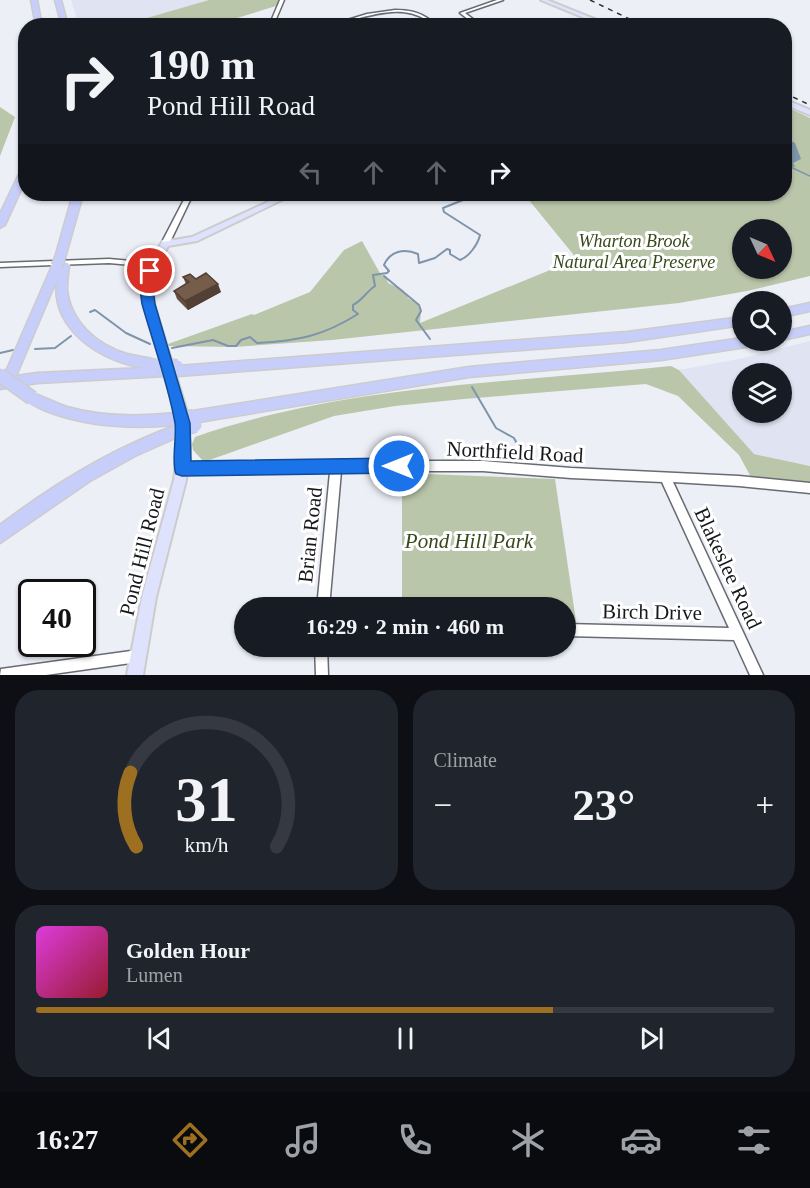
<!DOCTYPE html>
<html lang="en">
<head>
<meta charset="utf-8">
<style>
	:root { --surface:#171b24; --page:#20242c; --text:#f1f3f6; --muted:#9ea1a6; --line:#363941; --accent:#9d6f20 }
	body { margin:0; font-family:Georgia,serif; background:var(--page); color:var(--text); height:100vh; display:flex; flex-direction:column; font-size:22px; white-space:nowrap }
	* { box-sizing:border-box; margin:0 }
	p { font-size:20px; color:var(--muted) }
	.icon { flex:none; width:33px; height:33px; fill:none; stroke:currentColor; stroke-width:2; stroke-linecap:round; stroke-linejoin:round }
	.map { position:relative; height:675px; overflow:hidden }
	.details { display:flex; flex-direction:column; gap:15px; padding:15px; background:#0d0f14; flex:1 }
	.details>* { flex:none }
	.guide { position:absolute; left:18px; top:18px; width:774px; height:183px; border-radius:24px; box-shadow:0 2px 4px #0004; background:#171b24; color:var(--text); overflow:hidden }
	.needle { width:39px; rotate:134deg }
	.tools { position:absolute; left:732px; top:219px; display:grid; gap:12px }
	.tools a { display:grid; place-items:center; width:60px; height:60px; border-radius:50%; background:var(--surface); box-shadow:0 2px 4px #0004; font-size:30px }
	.speed { position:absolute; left:18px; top:579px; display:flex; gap:12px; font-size:30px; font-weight:700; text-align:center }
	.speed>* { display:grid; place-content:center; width:78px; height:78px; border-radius:50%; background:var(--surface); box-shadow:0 2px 4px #0004; line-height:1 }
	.speed .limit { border:3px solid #111; border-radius:9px; background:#fff; color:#111 }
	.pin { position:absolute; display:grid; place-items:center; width:51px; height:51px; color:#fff; margin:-26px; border:3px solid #fff; border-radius:50%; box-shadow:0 2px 6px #0007 }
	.me { position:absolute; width:66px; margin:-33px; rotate:270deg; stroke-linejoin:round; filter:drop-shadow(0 0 4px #0008) }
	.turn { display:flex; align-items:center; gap:21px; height:126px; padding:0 30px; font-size:27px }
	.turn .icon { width:78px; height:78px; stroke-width:2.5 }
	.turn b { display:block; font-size:42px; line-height:51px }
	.lanes { display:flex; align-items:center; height:57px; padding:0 30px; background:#0003; justify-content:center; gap:30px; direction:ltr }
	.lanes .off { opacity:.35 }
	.big { font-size:45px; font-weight:600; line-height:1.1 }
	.details .card { flex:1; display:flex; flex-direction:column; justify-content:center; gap:9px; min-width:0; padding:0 21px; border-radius:24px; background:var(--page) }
	.details .dial { align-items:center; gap:0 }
	.dial svg { height:156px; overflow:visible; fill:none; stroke:var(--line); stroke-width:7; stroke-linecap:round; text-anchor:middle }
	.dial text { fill:var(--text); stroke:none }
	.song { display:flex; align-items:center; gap:18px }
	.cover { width:72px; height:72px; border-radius:9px; background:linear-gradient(135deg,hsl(300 70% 55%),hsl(350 70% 35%)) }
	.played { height:6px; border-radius:3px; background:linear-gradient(90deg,var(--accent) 70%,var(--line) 70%) }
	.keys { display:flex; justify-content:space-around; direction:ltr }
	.heat { display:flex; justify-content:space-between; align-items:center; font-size:33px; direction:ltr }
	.details .tiles { flex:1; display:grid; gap:15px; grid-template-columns:1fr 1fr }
	.card:last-child { grid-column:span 2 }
	.trip { position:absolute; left:234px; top:597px; width:342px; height:60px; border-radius:30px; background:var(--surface); box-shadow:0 2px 4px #0004; font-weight:600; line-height:60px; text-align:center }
	.menu { display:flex; height:96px; justify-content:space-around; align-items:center; background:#090b0e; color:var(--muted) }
	.menu .icon { width:42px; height:42px }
	.menu .selected { color:var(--accent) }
	.menu b { font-size:27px; color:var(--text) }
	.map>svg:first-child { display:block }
	.built { fill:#dfe3f2; fill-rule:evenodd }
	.green { fill:#bac6aa; fill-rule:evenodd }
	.water { fill:#7e94aa }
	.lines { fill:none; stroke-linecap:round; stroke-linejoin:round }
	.stream-far1 { stroke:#7e94aa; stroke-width:1.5 }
	.stream { stroke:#7e94aa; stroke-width:2 }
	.minor-casing { stroke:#696b72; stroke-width:3 }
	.major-casing { stroke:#cccccd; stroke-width:4 }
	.highway-casing { stroke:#cccccd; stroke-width:3 }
	.minor { fill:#fff; fill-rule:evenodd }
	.major { fill:#dee2fc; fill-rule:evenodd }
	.highway { fill:#c8cefa; fill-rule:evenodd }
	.rail { stroke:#2e2f33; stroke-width:1.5; stroke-dasharray:5 5; stroke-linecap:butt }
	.highway-bridge-far1-casing { stroke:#cccccd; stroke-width:13; stroke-linecap:butt }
	.highway-bridge-casing { stroke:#cccccd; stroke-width:16; stroke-linecap:butt }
	.highway-bridge-far1 { stroke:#c8cefa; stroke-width:10 }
	.highway-bridge { stroke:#c8cefa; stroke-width:13 }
	.wall { fill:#654f40 }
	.shaded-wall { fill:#524034 }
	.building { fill:#755c4b; stroke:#524034; stroke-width:1.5 }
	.route { fill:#1a73e8; stroke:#114b97; stroke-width:1.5 }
	.labels { text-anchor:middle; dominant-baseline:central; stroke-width:6; stroke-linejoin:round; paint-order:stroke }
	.park-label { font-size:18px; font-style:italic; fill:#37491b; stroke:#fff }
	.near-street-label { font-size:21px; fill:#17181b; stroke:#fff }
	.near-park-label { font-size:21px; font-style:italic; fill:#37491b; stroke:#fff }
</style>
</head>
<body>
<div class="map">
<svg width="810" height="675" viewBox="0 0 810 675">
	<rect width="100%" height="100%" fill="#edeff7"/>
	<g class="built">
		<polygon points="71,0 210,0 119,26 79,25"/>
		<path d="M810,341V466L754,454L679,370L739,359ZM742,374H782V412H742Z"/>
	</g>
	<g class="green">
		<polygon points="209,0 279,0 276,6 214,25 119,26"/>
		<path d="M785,106L810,118V276L747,291L679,303L332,340L234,347L168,346V344L252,314L254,315L310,292L344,250L362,241L381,275L386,276L388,283L403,290L408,298L417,304L421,311L420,323L577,259L524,194H784ZM742,230H782V268H742Z"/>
		<polygon points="0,107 15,117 0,156"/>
		<path d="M671,366L679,370L754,454L810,466V486L752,479L739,455L678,396L646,384L464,399L395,406L334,416L204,462L193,450L192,444L195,437C347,384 513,383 671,366Z"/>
		<polygon points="402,473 555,479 576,621 566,620 566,608 402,607"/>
	</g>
	<polygon class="water" points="785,138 795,143 801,159 793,163 795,167 785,166"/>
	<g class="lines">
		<polyline class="stream-far1" points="784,164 810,176"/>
		<g class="stream">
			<polyline points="384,276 419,305 421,311 416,320 430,339"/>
			<polyline points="90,312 95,310 126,333 150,344"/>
			<path d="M172,348L213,340L228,346H236L241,340L250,337L257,343C298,341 323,336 358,314L353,310V305C363,300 366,292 375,286L373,275L387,273L389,271L384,265C390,251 404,248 418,254L419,263L435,258L447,249L450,250V254L460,260C469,257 478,244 480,235L444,212L443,208L463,200L468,194"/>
			<polyline points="35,349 55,348 71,336"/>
			<polyline points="0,353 13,350"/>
			<polyline points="472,387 496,428 514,438 525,459"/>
		</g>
		<defs>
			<g id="minor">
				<polygon points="280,0 284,0 273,26 269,26"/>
				<polygon points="497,0 503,0 465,13 482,26 477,26 460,13"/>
				<path d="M395,10C409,10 419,12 430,20L426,26H422L426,20C405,6 379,13 356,19C347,21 338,26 328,26L367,14Z"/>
				<polygon points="187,194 193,194 169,244 165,246 163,246 161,244"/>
				<polygon points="109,259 154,263 158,265 154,267 109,263 0,267 0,263"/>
				<polygon points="336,461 483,461 571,468 739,476 810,483 810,493 739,486 673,482 763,675 750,675 734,640 566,636 566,624 729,628 662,482 571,478 483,471 341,471 329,608 317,608 330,472 182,473 178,471 177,468 178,465 182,463"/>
				<polygon points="315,646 327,646 328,675 316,675"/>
				<polygon points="138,650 142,652 144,656 142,660 138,662 46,675 0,675 1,669"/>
			</g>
			<g id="major">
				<polygon points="541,0 547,0 612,26 604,26"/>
				<polygon points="784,99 810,110 810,115 784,104"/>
				<path d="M285,194H294L197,241L168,246C158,265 151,282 154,304L187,412L190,447L186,480L156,597L143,675H127L142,597L174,480L178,447L175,412L144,304C141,280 150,262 162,242L192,237Z"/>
			</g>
			<g id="highway">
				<polygon points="31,0 37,0 42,26 36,26"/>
				<polygon points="55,0 61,0 68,26 62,26"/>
				<polygon points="26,165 26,179 5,225 0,228 0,214 22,168"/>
				<polygon points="73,194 83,194 65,258 60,261 55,258"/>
				<path d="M57,262L68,263L69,266C68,273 67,282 67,289C70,322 97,345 127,354C139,357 152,358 163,362L165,365L164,368L167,372L165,376L37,383L0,389V379L5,378L4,376L52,266ZM57,279C50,329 100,361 144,368L37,373L16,376Z"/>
				<polygon points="810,303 810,311 782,317 782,309"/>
				<polygon points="742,317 742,325 627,342 178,376 174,375 172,371 174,367 178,366 627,332"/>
				<polygon points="810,326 810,334 782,340 782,332"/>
				<polygon points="742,338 742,340 765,340 759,345 661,360 469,377 193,423 188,421 186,417 188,413 193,411 469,367 661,350"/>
				<path d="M32,393C44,397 55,403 67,407C102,417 139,417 175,413L180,415L182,419L180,423L175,425C132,429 90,427 49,412C41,409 30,405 25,398L27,394Z"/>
				<path d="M177,425L182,427L184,431L182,435L135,456L90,481L0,543V525C54,484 113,448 177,425Z"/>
			</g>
		</defs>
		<use href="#minor" class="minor-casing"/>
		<use href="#major" class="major-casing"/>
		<use href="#highway" class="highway-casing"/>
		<use href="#minor" class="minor"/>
		<use href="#major" class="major"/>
		<use href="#highway" class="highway"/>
		<g class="rail">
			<polyline points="590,0 644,26"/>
			<polyline points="784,93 810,105"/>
		</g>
		<defs>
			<polyline id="highway-bridge-far1" points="57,266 60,258"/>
			<g id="highway-bridge">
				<polyline points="159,365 177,367"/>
				<polyline points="0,375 32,398"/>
				<polyline points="175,419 193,417"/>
				<polyline points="177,431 195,425"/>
			</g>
		</defs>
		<use href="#highway-bridge-far1" class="highway-bridge-far1-casing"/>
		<use href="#highway-bridge" class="highway-bridge-casing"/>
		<use href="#highway-bridge-far1" class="highway-bridge-far1"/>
		<use href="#highway-bridge" class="highway-bridge"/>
	</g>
	<polygon class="wall" points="183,277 196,279 221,292 188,310 177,299 174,291 186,284"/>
	<polygon class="shaded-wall" points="218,284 221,292 188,310 185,301"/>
	<polygon class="building" points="206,273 218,284 185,301 174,291 189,282 183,277 190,274 196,279"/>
	<path class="route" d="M150,267L157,271L153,289L155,304L190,423L191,461L399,458L405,460L408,466L405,471L399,473L182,476L176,474C171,462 177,438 175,423C168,383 153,343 142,304L140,289L144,271Z"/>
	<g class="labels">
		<g class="park-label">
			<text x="634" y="241">Wharton Brook<tspan x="634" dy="21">Natural Area Preserve</tspan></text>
		</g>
		<g class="near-street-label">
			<text transform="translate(515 452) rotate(3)">Northfield Road</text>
			<text transform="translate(310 535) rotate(-84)">Brian Road</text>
			<text transform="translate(142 552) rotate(-76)">Pond Hill Road</text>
			<text transform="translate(728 568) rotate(65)">Blakeslee Road</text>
			<text transform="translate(652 612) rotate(1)">Birch Drive</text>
		</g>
		<g class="near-park-label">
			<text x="469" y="541">Pond Hill Park</text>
		</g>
	</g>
</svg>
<div class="tools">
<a><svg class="needle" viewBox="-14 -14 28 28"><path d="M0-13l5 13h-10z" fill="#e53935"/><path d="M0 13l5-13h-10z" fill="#9ea1a6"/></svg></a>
<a><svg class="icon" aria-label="search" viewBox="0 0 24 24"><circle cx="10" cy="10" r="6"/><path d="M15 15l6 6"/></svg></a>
<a><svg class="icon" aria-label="layers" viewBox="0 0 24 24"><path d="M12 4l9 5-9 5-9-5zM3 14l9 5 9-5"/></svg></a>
</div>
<div class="speed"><div class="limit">40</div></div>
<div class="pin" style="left:150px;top:271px;background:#d93025"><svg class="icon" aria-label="arrive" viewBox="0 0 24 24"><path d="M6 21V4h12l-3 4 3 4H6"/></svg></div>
<svg class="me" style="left:399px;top:466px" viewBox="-20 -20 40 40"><circle r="17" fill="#1a73e8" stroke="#fff" stroke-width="3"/><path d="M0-11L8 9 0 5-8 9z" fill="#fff"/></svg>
<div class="trip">16:29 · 2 min · 460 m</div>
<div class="guide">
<div class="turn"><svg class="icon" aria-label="right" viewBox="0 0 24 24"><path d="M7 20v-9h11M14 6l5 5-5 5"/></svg><div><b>190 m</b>Pond Hill Road</div></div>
<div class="lanes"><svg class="icon off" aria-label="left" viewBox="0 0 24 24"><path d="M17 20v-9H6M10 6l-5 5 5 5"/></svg><svg class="icon off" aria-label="ahead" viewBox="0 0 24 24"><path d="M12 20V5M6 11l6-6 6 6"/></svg><svg class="icon off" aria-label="ahead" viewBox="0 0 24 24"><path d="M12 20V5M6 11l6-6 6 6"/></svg><svg class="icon" aria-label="right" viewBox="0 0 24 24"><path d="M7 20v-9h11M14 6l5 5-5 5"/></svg></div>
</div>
</div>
<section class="details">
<div class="tiles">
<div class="card dial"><svg viewBox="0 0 100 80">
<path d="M14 69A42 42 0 1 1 86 69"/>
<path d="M14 69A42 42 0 0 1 11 31" stroke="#9d6f20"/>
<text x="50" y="56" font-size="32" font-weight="700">31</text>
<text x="50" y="72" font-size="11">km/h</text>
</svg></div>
<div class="card"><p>Climate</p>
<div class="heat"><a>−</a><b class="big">23°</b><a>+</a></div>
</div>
<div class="card">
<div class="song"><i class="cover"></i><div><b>Golden Hour</b><p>Lumen</p></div></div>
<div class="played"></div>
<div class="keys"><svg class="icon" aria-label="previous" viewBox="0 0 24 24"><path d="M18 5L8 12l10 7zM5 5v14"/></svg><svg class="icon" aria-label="pause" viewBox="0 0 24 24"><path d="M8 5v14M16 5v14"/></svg><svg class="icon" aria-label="next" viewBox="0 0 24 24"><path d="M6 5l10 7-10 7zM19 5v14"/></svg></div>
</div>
</div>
</section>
<nav class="menu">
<b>16:27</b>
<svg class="icon selected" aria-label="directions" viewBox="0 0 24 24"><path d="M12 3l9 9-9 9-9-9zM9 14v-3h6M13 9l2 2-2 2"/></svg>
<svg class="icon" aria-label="music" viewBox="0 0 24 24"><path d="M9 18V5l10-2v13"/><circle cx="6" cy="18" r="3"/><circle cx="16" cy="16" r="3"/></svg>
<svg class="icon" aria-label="phone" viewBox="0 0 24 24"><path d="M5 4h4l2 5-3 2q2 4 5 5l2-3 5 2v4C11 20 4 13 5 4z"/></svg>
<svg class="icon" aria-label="climate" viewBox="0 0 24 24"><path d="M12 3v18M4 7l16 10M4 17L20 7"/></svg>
<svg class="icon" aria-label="car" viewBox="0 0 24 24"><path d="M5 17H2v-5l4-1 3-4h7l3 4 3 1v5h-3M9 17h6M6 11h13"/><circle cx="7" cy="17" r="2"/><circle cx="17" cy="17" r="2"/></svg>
<svg class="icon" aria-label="filters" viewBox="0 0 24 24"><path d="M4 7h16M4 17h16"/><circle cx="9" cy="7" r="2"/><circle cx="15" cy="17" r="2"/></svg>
</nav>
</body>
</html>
